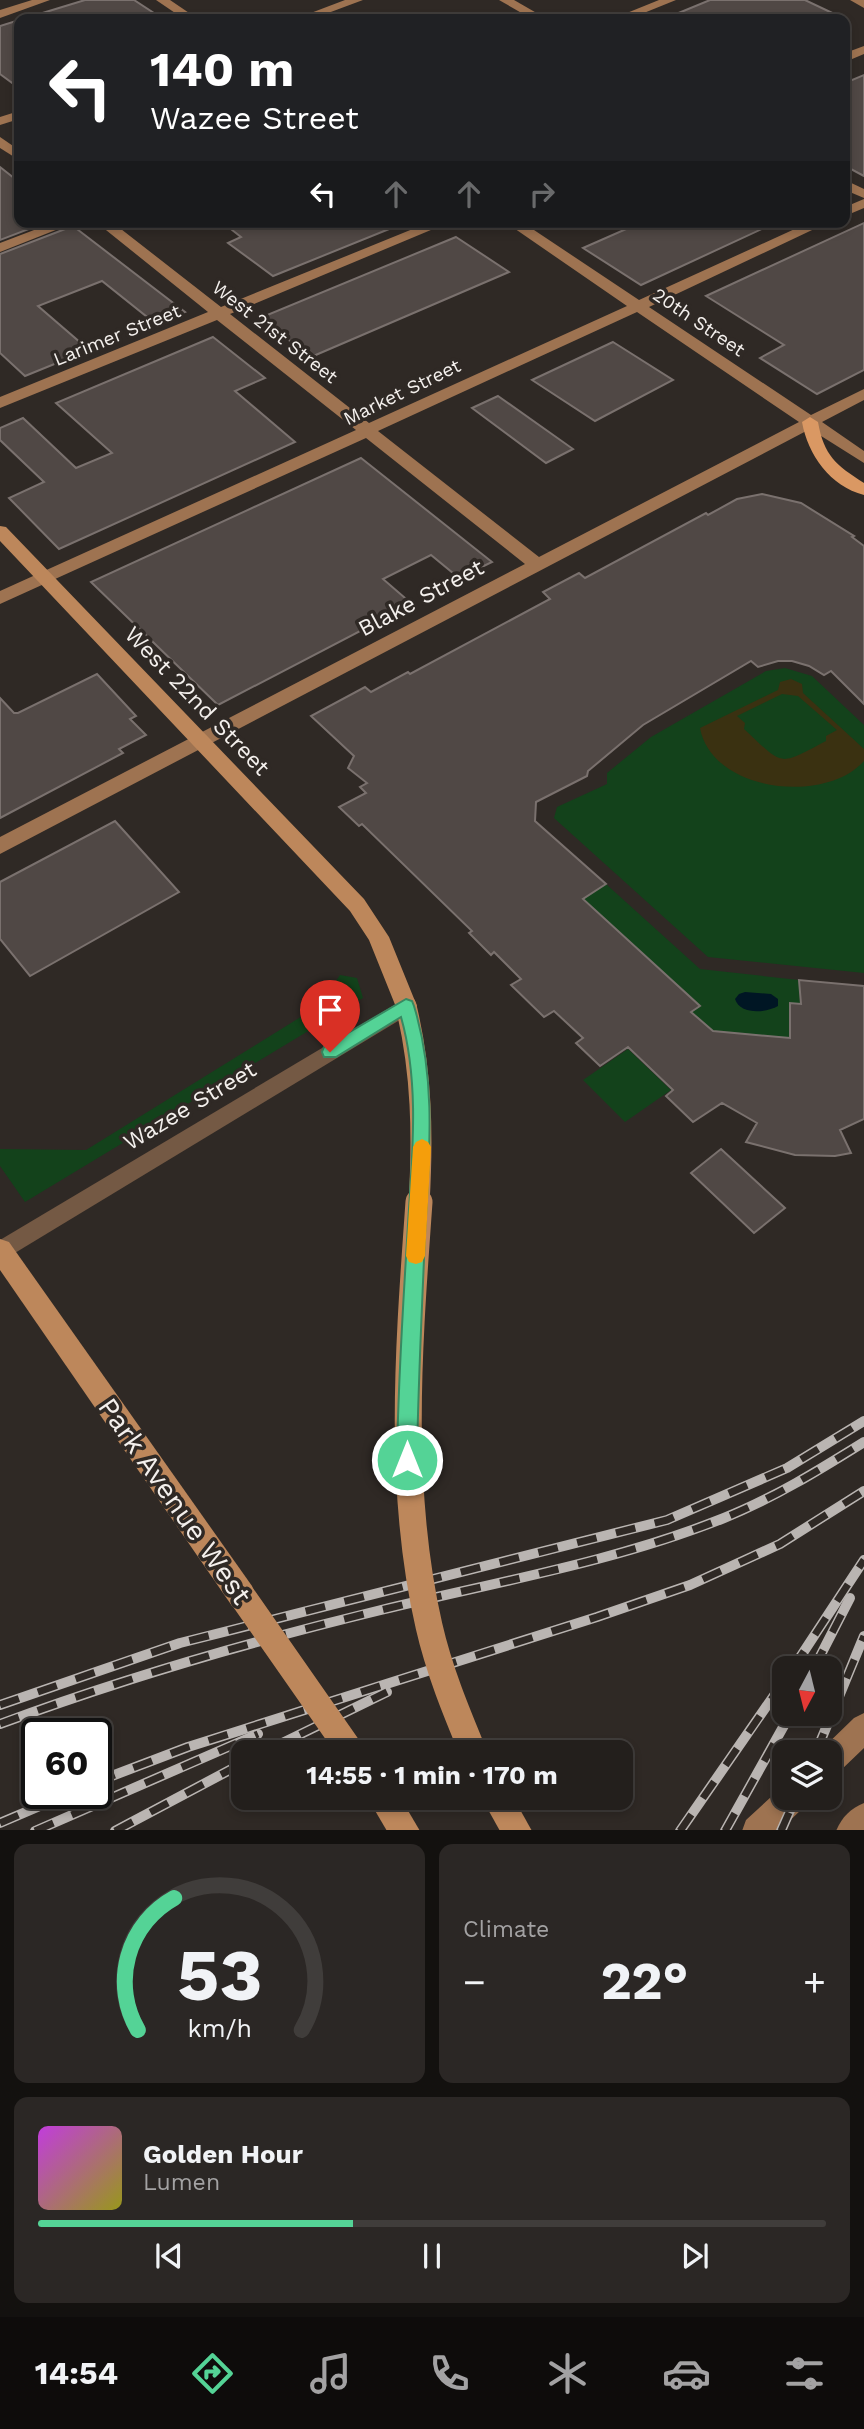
<!DOCTYPE html>
<html lang="en">
<head>
<meta charset="utf-8">
<style>
	:root { --surface:#231f1c; --page:#2b2725; --text:#f1f3f6; --muted:#a3a2a3; --line:#403d3b; --accent:#54d396 }
	body { margin:0; font-family:"Work Sans",sans-serif; background:var(--page); color:var(--text); height:100vh; display:flex; flex-direction:column; font-size:26px; white-space:nowrap }
	* { box-sizing:border-box; margin:0 }
	p { font-size:23px; color:var(--muted) }
	.icon { flex:none; width:38px; height:38px; fill:none; stroke:currentColor; stroke-width:2; stroke-linecap:round; stroke-linejoin:round }
	.map { position:relative; height:1830px; overflow:hidden }
	.side { display:flex; flex-direction:column; gap:14px; padding:14px; background:#13110f; flex:1 }
	.side>* { flex:none }
	.guide { position:absolute; left:14px; top:14px; width:836px; height:214px; border-radius:14px; box-shadow:0 4px 10px #0003,0 0 0 2px var(--line); background:#202124; color:#fff; overflow:hidden }
	.needle { width:46px; rotate:187deg }
	.tools { position:absolute; left:772px; top:1656px; display:grid; gap:14px }
	.tools a { display:grid; place-items:center; width:70px; height:70px; border-radius:14px; background:var(--surface); box-shadow:0 4px 10px #0003,0 0 0 2px var(--line); font-size:35px }
	.speed { position:absolute; left:21px; top:1718px; display:flex; gap:14px; font-size:35px; font-weight:700; text-align:center }
	.speed>* { display:grid; place-content:center; width:91px; height:91px; border-radius:50%; background:var(--surface); box-shadow:0 4px 10px #0003,0 0 0 2px var(--line); line-height:1 }
	.speed .limit { border:4px solid #111; border-radius:10px; background:#fff; color:#111 }
	.pin { position:absolute; display:grid; place-items:center; width:60px; height:60px; color:#fff; margin:-72px -30px; border-radius:50% 50% 50% 0; rotate:-45deg; box-shadow:0 0 7px #0007 }
	.pin .icon { rotate:45deg }
	.me { position:absolute; width:77px; margin:-38px; rotate:0deg; stroke-linejoin:round; filter:drop-shadow(0 0 5px #0008) }
	.turn { display:flex; align-items:center; gap:24px; height:147px; padding:0 21px; font-size:32px }
	.turn .icon { width:91px; height:91px; stroke-width:2.5 }
	.turn b { display:block; font-size:49px; line-height:60px }
	.lanes { display:flex; align-items:center; height:66px; padding:0 21px; background:#0003; justify-content:center; gap:35px; direction:ltr }
	.lanes .off { opacity:.35 }
	.big { font-size:52px; font-weight:700; line-height:1.1 }
	.side .widget { flex:1; display:flex; flex-direction:column; justify-content:center; gap:10px; min-width:0; padding:0 24px; border-radius:14px; background:var(--page) }
	.side .dial { align-items:center; gap:0 }
	.dial svg { height:182px; overflow:visible; fill:none; stroke:var(--line); stroke-width:7; stroke-linecap:round; text-anchor:middle }
	.dial text { fill:var(--text); stroke:none }
	.song { display:flex; align-items:center; gap:21px }
	.cover { width:84px; height:84px; border-radius:10px; background:linear-gradient(135deg,hsl(290 70% 55%),hsl(60 70% 35%)) }
	.played { height:7px; border-radius:4px; background:linear-gradient(90deg,var(--accent) 40%,var(--line) 40%) }
	.keys { display:flex; justify-content:space-around; direction:ltr }
	.heat { display:flex; justify-content:space-between; align-items:center; font-size:38px; direction:ltr }
	.side .tiles { flex:1; display:grid; gap:14px; grid-template-columns:1fr 1fr }
	.widget:last-child { grid-column:span 2 }
	.trip { position:absolute; left:231px; top:1740px; width:402px; height:70px; border-radius:14px; background:var(--surface); box-shadow:0 4px 10px #0003,0 0 0 2px var(--line); font-weight:700; line-height:70px; text-align:center }
	.dock { display:flex; height:112px; justify-content:space-around; align-items:center; background:#0e0c0b; color:var(--muted) }
	.dock .icon { width:49px; height:49px }
	.dock .active { color:var(--accent) }
	.dock b { font-size:32px; color:var(--text) }
	.map>svg:first-child { display:block }
	.green { fill:#13421b }
	.sand { fill:#3a3111; fill-rule:evenodd }
	.water { fill:#001624 }
	.building { fill:#504845; stroke:#7a716e; stroke-width:2 }
	.lines { fill:none; stroke-linecap:round; stroke-linejoin:round }
	.street { fill:#745944; fill-rule:evenodd }
	.secondary { fill:#9e7351; fill-rule:evenodd }
	.primary { fill:#bd875b; fill-rule:evenodd }
	.highway { fill:#da9863; fill-rule:evenodd }
	.rail-casing { stroke:#bab5b2; stroke-width:10 }
	.rail { stroke:#2f2925; stroke-width:7; stroke-dasharray:20; stroke-linecap:butt }
	.primary-bridge-far1 { stroke:#bd875b; stroke-width:21 }
	.primary-bridge { stroke:#bd875b; stroke-width:27 }
	.route { fill:#54d396; stroke:#378962; stroke-width:2 }
	.slow { fill:#f59e0b }
	.labels { text-anchor:middle; dominant-baseline:central; stroke-width:7; stroke-linejoin:round; paint-order:stroke }
	.far-street-label { font-size:19px; fill:#f4f0ed; stroke:#2f2925 }
	.street-label { font-size:23px; fill:#f4f0ed; stroke:#2f2925 }
	.near-street-label { font-size:28px; fill:#f4f0ed; stroke:#2f2925 }
</style>
</head>
<body>
<div class="map">
<svg width="864" height="1831" viewBox="0 0 864 1831">
	<rect width="100%" height="100%" fill="#2f2925"/>
	<g class="green">
		<polygon points="785,668 812,676 864,725 864,973 708,957 554,818 557,807 607,784 607,773 651,737 766,671"/>
		<polygon points="606,884 700,969 799,980 800,1004 790,1004 790,1038 713,1031 691,1012 699,1006 583,899"/>
		<polygon points="340,975 357,978 363,998 25,1202 0,1166 0,1149 86,1150 320,1005"/>
		<polygon points="628,1049 671,1090 625,1122 583,1080"/>
	</g>
	<path class="sand" d="M791,679L802,684L803,693L864,749V761C825,805 712,792 700,728L778,690L780,682ZM782,694L798,696L837,730L826,736V741C777,767 784,766 744,729L745,723L737,716Z"/>
	<path class="water" d="M745,992L771,994L778,999V1006C766,1013 740,1015 735,999L739,994Z"/>
	<g class="building">
		<polygon points="85,0 134,0 163,19 37,19 36,15"/>
		<polygon points="710,0 805,0 845,19 664,19"/>
		<polygon points="19,20 19,88 0,74 0,26"/>
		<polygon points="864,75 864,176 845,166 845,83"/>
		<polygon points="0,167 19,182 19,222 47,222 0,240"/>
		<polygon points="222,222 404,222 404,223 273,276 228,243 241,237"/>
		<polygon points="642,222 777,222 641,285 583,248"/>
		<polygon points="864,223 864,370 817,394 760,358 784,345 706,296"/>
		<polygon points="73,226 185,312 156,324 102,281 38,306 89,350 25,376 0,353 0,254"/>
		<polygon points="456,237 509,272 311,357 260,318"/>
		<polygon points="213,337 265,378 235,391 295,442 59,549 9,498 44,482 0,440 0,428 23,418 76,468 112,453 56,403"/>
		<polygon points="613,342 673,380 595,421 532,380"/>
		<polygon points="498,396 573,449 546,463 472,408"/>
		<polygon points="361,458 492,562 459,578 431,555 383,579 412,604 218,705 91,582"/>
		<polygon points="762,494 801,503 854,536 852,537 864,546 864,704 831,671 824,675 809,666 792,661 778,661 758,667 751,661 643,725 588,771 587,776 536,802 535,821 606,884 583,899 700,1006 691,1012 713,1031 790,1038 790,1003 801,1004 799,980 864,986 864,1119 840,1130 851,1153 835,1156 795,1155 746,1142 757,1123 722,1103 693,1122 666,1096 673,1090 628,1047 600,1066 576,1043 583,1038 554,1011 544,1017 511,985 521,979 494,952 491,955 469,933 472,931 362,824 359,826 339,807 366,793 360,787 367,783 348,768 354,756 311,716 365,687 371,692 408,672 410,674 550,599 543,592 579,573 585,578 706,513 708,515 737,499"/>
		<polygon points="97,674 136,716 130,719 146,735 119,749 123,753 0,818 0,698 14,713 18,713"/>
		<polygon points="115,821 179,892 30,976 0,939 0,882"/>
		<polygon points="721,1149 785,1208 754,1233 691,1173"/>
	</g>
	<g class="lines">
		<polygon class="street" points="406,998 413,1000 416,1006 413,1012 0,1262 0,1240"/>
		<g class="secondary">
			<polygon points="32,0 50,0 0,18 0,10"/>
			<polygon points="156,0 170,0 198,19 184,19"/>
			<polygon points="345,0 363,0 312,19 295,19"/>
			<polygon points="499,0 514,0 547,19 532,19"/>
			<polygon points="659,0 676,0 629,19 612,19"/>
			<polygon points="850,0 864,0 864,8"/>
			<polygon points="864,46 864,54 845,62 845,53"/>
			<polygon points="19,111 19,119 0,125 0,117"/>
			<polygon points="0,137 19,150 19,160 0,148"/>
			<polygon points="845,180 864,189 864,198 845,190"/>
			<polygon points="864,199 864,208 845,216 845,207"/>
			<polygon points="55,222 76,222 0,252 0,243"/>
			<path d="M96,222H112L221,307L430,222H450L230,314L369,423L627,306L505,222H522L639,300L810,222H829L649,307L811,415L864,389V400L822,422L864,451V463L810,429L0,854V837L525,564L366,438L0,604V591L356,430L217,320L0,408V397L208,312ZM637,312L799,422L539,557L378,431Z"/>
			<polygon points="864,1713 864,1748 840,1771 830,1776 830,1752 820,1751 854,1718"/>
			<polygon points="784,1785 784,1797 807,1797 803,1808 779,1831 742,1831 746,1820"/>
			<path d="M864,1803V1831H836C842,1817 850,1809 864,1803Z"/>
		</g>
		<g class="primary">
			<polygon points="0,526 6,527 364,899 389,937 417,1006 414,1012 406,1015 398,1012 369,940 350,911 0,541"/>
			<polygon points="0,1239 9,1242 252,1586 256,1596 252,1606 242,1610 232,1606 0,1270"/>
			<polygon points="367,1797 400,1797 420,1831 387,1831"/>
			<polygon points="481,1797 513,1797 532,1831 500,1831"/>
		</g>
		<path class="highway" d="M810,417L818,422C824,456 836,465 864,483V495C830,486 808,455 802,422Z"/>
		<defs>
			<g id="rail">
				<polyline points="793,1668 864,1560"/>
				<polyline points="814,1668 850,1598"/>
				<polyline points="0,1705 180,1643 667,1520 787,1468 864,1421"/>
				<path d="M0,1724C125,1678 252,1641 381,1610C496,1582 614,1562 724,1518C774,1498 819,1470 864,1442"/>
				<polyline points="264,1752 387,1692"/>
				<polyline points="816,1752 864,1636"/>
				<polyline points="96,1782 188,1747 597,1617 690,1585 780,1544 864,1491"/>
				<polyline points="0,1823 68,1794"/>
				<polyline points="35,1831 258,1734"/>
				<polyline points="115,1831 243,1763"/>
				<polyline points="680,1831 784,1681"/>
				<polyline points="725,1831 791,1713"/>
				<polyline points="781,1831 796,1797"/>
			</g>
		</defs>
		<use href="#rail" class="rail-casing"/>
		<use href="#rail" class="rail"/>
		<path class="primary-bridge-far1" d="M406,1006C422,1072 423,1136 419,1204"/>
		<g class="primary-bridge">
			<path d="M419,1202C409,1343 397,1487 429,1626C439,1670 456,1711 473,1752"/>
			<polyline points="242,1596 351,1752"/>
		</g>
	</g>
	<path class="route" d="M406,999L412,1001L414,1006C437,1081 429,1158 425,1235C422,1310 418,1385 417,1460L414,1467L407,1470L400,1467L397,1460C398,1382 403,1303 408,1225C412,1157 420,1084 401,1017L336,1057H324L322,1052L324,1047Z"/>
	<polygon class="slow" points="422,1139 428,1142 431,1147 425,1256 422,1262 416,1264 409,1262 406,1256 413,1147 416,1142"/>
	<g class="labels">
		<g class="far-street-label">
			<text transform="translate(699 322) rotate(34)">20th Street</text>
			<text transform="translate(275 332) rotate(38)">West 21st Street</text>
			<text transform="translate(117 335) rotate(-22)">Larimer Street</text>
			<text transform="translate(402 392) rotate(-26)">Market Street</text>
		</g>
		<g class="street-label">
			<text transform="translate(421 598) rotate(-28)">Blake Street</text>
			<text transform="translate(197 701) rotate(46)">West 22nd Street</text>
			<text transform="translate(190 1106) rotate(-31)">Wazee Street</text>
		</g>
		<g class="near-street-label">
			<text transform="translate(175 1501) rotate(55)">Park Avenue West</text>
		</g>
	</g>
</svg>
<div class="tools">
<a><svg class="needle" viewBox="-14 -14 28 28"><path d="M0-13l5 13h-10z" fill="#e53935"/><path d="M0 13l5-13h-10z" fill="#a3a2a3"/></svg></a>
<a><svg class="icon" aria-label="layers" viewBox="0 0 24 24"><path d="M12 4l9 5-9 5-9-5zM3 14l9 5 9-5"/></svg></a>
</div>
<div class="speed"><div class="limit">60</div></div>
<div class="pin" style="left:330px;top:1052px;background:#d93025"><svg class="icon" aria-label="arrive" viewBox="0 0 24 24"><path d="M6 21V4h12l-3 4 3 4H6"/></svg></div>
<svg class="me" style="left:407px;top:1460px" viewBox="-20 -20 40 40"><circle r="17" fill="#54d396" stroke="#fff" stroke-width="3"/><path d="M0-11L8 9 0 5-8 9z" fill="#fff"/></svg>
<div class="trip">14:55 · 1 min · 170 m</div>
<div class="guide">
<div class="turn"><svg class="icon" aria-label="left" viewBox="0 0 24 24"><path d="M17 20v-9H6M10 6l-5 5 5 5"/></svg><div><b>140 m</b>Wazee Street</div></div>
<div class="lanes"><svg class="icon" aria-label="left" viewBox="0 0 24 24"><path d="M17 20v-9H6M10 6l-5 5 5 5"/></svg><svg class="icon off" aria-label="ahead" viewBox="0 0 24 24"><path d="M12 20V5M6 11l6-6 6 6"/></svg><svg class="icon off" aria-label="ahead" viewBox="0 0 24 24"><path d="M12 20V5M6 11l6-6 6 6"/></svg><svg class="icon off" aria-label="right" viewBox="0 0 24 24"><path d="M7 20v-9h11M14 6l5 5-5 5"/></svg></div>
</div>
</div>
<section class="side">
<div class="tiles">
<div class="widget dial"><svg viewBox="0 0 100 80">
<path d="M14 69A42 42 0 1 1 86 69"/>
<path d="M14 69A42 42 0 0 1 30 11" stroke="#54d396"/>
<text x="50" y="56" font-size="32" font-weight="700">53</text>
<text x="50" y="72" font-size="11">km/h</text>
</svg></div>
<div class="widget"><p>Climate</p>
<div class="heat"><a>−</a><b class="big">22°</b><a>+</a></div>
</div>
<div class="widget">
<div class="song"><i class="cover"></i><div><b>Golden Hour</b><p>Lumen</p></div></div>
<div class="played"></div>
<div class="keys"><svg class="icon" aria-label="previous" viewBox="0 0 24 24"><path d="M18 5L8 12l10 7zM5 5v14"/></svg><svg class="icon" aria-label="pause" viewBox="0 0 24 24"><path d="M8 5v14M16 5v14"/></svg><svg class="icon" aria-label="next" viewBox="0 0 24 24"><path d="M6 5l10 7-10 7zM19 5v14"/></svg></div>
</div>
</div>
</section>
<nav class="dock">
<b>14:54</b>
<svg class="icon active" aria-label="directions" viewBox="0 0 24 24"><path d="M12 3l9 9-9 9-9-9zM9 14v-3h6M13 9l2 2-2 2"/></svg>
<svg class="icon" aria-label="music" viewBox="0 0 24 24"><path d="M9 18V5l10-2v13"/><circle cx="6" cy="18" r="3"/><circle cx="16" cy="16" r="3"/></svg>
<svg class="icon" aria-label="phone" viewBox="0 0 24 24"><path d="M5 4h4l2 5-3 2q2 4 5 5l2-3 5 2v4C11 20 4 13 5 4z"/></svg>
<svg class="icon" aria-label="climate" viewBox="0 0 24 24"><path d="M12 3v18M4 7l16 10M4 17L20 7"/></svg>
<svg class="icon" aria-label="car" viewBox="0 0 24 24"><path d="M5 17H2v-5l4-1 3-4h7l3 4 3 1v5h-3M9 17h6M6 11h13"/><circle cx="7" cy="17" r="2"/><circle cx="17" cy="17" r="2"/></svg>
<svg class="icon" aria-label="filters" viewBox="0 0 24 24"><path d="M4 7h16M4 17h16"/><circle cx="9" cy="7" r="2"/><circle cx="15" cy="17" r="2"/></svg>
</nav>
</body>
</html>
